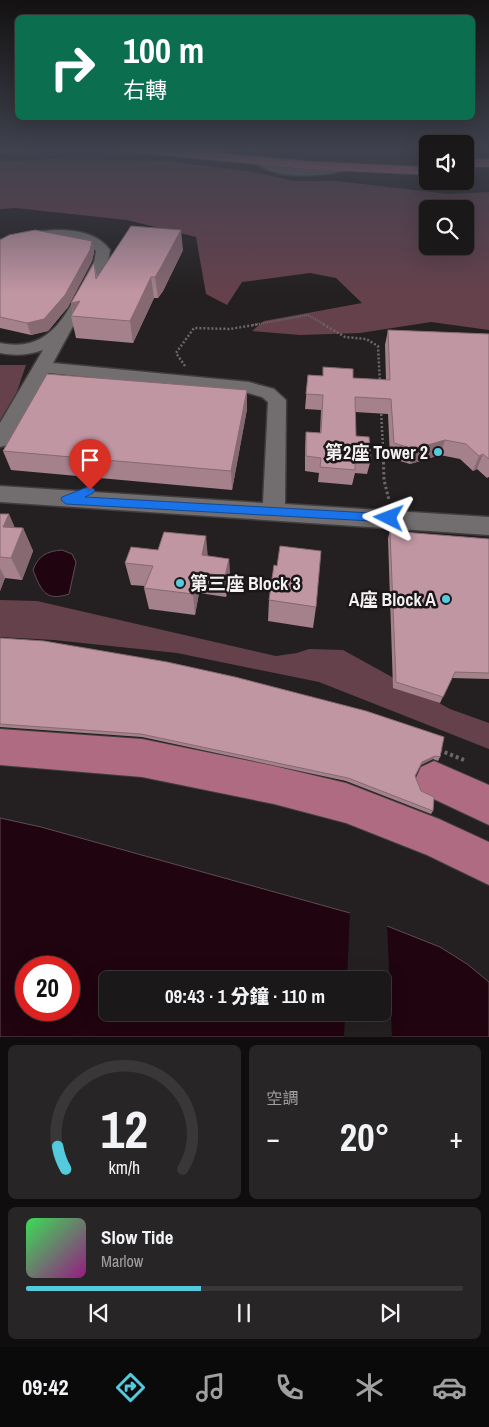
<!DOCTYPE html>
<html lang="zh-TW">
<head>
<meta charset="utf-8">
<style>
	:root { --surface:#1b1819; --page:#282526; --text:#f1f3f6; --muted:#a0a0a2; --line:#393738; --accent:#54cadd }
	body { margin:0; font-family:"Archivo Narrow","Noto Sans TC",sans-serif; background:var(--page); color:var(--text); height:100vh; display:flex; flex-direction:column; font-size:19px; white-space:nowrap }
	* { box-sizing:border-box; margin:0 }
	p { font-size:16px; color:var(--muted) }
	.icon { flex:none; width:28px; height:28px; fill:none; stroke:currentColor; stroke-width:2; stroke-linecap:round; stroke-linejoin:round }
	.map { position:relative; height:1037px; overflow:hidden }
	.sheet { display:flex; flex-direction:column; gap:8px; padding:8px; background:#0f0d0e; flex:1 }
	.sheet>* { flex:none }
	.hud { position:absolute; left:15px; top:15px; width:460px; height:105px; border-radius:8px; box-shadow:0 5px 20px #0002,0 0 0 1px var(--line); background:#0b6e4f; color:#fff; overflow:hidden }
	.tools { position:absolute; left:419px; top:135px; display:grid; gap:10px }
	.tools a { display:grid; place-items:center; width:55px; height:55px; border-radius:8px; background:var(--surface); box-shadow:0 5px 20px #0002,0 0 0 1px var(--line); font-size:25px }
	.speed { position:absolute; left:15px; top:956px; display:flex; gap:10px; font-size:25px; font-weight:700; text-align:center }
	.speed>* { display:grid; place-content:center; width:65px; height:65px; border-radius:50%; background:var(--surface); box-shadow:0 5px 20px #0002,0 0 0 1px var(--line); line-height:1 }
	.speed .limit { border:8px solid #d22; background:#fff; color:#111 }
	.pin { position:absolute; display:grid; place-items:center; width:42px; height:42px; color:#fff; margin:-51px -21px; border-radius:50% 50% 50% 0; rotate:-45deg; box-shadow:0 0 5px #0007 }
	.pin .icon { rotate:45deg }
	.me { position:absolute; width:55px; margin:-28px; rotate:273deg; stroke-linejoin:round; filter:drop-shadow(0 0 4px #0008) }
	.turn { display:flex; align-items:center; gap:18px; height:105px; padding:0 25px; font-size:22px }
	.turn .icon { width:65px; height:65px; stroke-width:2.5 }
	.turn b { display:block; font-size:35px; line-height:42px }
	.big { font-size:38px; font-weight:800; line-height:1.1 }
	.sheet .tile { flex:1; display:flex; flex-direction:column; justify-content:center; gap:8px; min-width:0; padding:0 18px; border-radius:8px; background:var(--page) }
	.sheet .dial { align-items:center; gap:0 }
	.dial svg { height:130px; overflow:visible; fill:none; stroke:var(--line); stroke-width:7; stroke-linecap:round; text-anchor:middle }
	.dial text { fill:var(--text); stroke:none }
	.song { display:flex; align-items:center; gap:15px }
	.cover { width:60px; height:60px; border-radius:8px; background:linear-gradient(135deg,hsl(130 70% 55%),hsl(310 70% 35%)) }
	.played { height:5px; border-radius:2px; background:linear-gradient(90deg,var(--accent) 40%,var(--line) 40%) }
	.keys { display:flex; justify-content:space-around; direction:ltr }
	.heat { display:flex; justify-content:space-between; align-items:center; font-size:28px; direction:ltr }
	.sheet .tiles { flex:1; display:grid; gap:8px; grid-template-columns:1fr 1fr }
	.tile:last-child { grid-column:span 2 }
	.trip { position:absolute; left:99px; top:971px; width:292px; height:50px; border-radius:8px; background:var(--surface); box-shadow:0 5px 20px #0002,0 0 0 1px var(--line); font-weight:800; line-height:50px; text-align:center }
	.dock { display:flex; height:80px; justify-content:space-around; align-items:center; background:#0b0a0a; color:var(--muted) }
	.dock .icon { width:35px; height:35px }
	.dock .on { color:var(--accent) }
	.dock b { font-size:22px; color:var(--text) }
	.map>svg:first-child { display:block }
	.forest { fill:#65414c; fill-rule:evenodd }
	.water { fill:#20040f; stroke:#604b53; fill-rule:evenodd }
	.pier { fill:#242021 }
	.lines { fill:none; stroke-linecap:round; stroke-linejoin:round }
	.minor-casing { stroke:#403d3e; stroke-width:3 }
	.major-casing { stroke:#403d3e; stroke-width:2 }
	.highway-casing { stroke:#403d3e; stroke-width:2 }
	.path-far3 { stroke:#6b6869; stroke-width:2; stroke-dasharray:1 1; stroke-linecap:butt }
	.path-far2 { stroke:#6b6869; stroke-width:2.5; stroke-dasharray:2 2; stroke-linecap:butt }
	.path-far1 { stroke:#6b6869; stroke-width:3; stroke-dasharray:2.5 2.5; stroke-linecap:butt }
	.path { stroke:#6b6869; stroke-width:4; stroke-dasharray:3 3; stroke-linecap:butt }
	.minor { fill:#726d6e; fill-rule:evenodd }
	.major { fill:#ae6b82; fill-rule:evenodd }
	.highway { fill:#d66a90; fill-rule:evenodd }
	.wall { fill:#a5818b }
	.shaded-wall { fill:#866971 }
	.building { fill:#c096a2; stroke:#866971 }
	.route { fill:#1a73e8; stroke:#114b97 }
	.poi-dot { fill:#54cadd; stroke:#1b1718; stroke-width:2 }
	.labels { text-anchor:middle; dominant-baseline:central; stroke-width:5; stroke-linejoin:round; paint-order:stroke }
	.poi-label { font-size:18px; font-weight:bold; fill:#f4f1f2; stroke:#1b1718; text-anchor:end }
</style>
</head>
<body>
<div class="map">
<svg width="489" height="1037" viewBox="0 0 489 1037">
	<rect width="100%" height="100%" fill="#242021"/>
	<g class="forest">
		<path d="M51,159L167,161L248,171L295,181H337L448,194L489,192V330L431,322L360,333L300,335L252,331L264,321L362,303L336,278L310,273L242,282L227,305L206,294L196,237L127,220L16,208L0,209V162ZM428,209H465V246H428Z"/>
		<polygon points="0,365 26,365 9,415 0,423"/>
		<polygon points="0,600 37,601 276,656 297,653 309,649 343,650 450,709 489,723 489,749 319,682 177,653 54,640 0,637"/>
	</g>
	<g class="water">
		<path d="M62,550L72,554L76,562L69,594C45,602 41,590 33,570C38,556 47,551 62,550Z"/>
		<path d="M0,818L41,827L350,913L387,926L440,947L467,964L489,982V1037H0ZM26,968H69V1010H26ZM108,980H382V1012H108Z"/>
	</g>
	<polygon class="pier" points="350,910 387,923 392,1037 344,1037 345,1013 382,1012 382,980 347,980"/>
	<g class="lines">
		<defs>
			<g id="minor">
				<path d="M258,157L288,168L310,169L342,165L347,168L346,170C320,177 272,181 253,160Z"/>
				<path d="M54,230C74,230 97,232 110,250L108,262L53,363L249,382L274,389L286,400L285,504L489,517V535L0,502V486L263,503L268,402L262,397L248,393L48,373L7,445L0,447V423L43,350C29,355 15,356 0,353V343C57,355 71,302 94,262L96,251C69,227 31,240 0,248V240L25,233Z"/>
			</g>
			<g id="major">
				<polygon points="0,729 142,739 274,766 346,783 439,819 489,842 489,885 427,855 346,823 274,804 142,777 0,765"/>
				<polygon points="434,761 489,785 489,825 421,793 415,780 421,767"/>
			</g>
			<g id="highway">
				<polygon points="0,148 19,148 13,152 0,153"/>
				<polygon points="121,148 170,148 305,161 428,167 428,175 305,169 127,152"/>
				<rect x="465" y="159" width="24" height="8"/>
			</g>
		</defs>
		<use href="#minor" class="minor-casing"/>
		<use href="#major" class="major-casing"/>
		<use href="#highway" class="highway-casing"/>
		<polyline class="path-far3" points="253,325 308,315 325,325"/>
		<g class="path-far2">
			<polyline points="323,324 345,337 366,339 378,346 380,384"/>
			<polyline points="185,366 176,353 194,328 230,329 260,324"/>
			<polyline points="381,410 383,448"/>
		</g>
		<polyline class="path-far1" points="383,447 384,480 389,500"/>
		<polyline class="path" points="439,750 464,760"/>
		<use href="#minor" class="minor"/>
		<use href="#major" class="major"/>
		<use href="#highway" class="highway"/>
	</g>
	<g class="wall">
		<polygon points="0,240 92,241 94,252 92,261 68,307 48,331 31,335 0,328"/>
		<polygon points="183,250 163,291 158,298 154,298 133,343 76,338 71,316 73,313 71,303 94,263 97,277"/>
		<polygon points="388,330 489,334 489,477 487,478 477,469 473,471 460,459 440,455 410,464 390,458 388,414 355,412 356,436 371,459 367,474 355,473 352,485 318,482 319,473 305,471 305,448 306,432 320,433 321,410 305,409 308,375 386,380 385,345"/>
		<polygon points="247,390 247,409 232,490 11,470 3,451"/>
		<polygon points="0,514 15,528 23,528 33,551 22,580 5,578 0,591"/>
		<polygon points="390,531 489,539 489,679 452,678 440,703 393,688 388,538"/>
		<polygon points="208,556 229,559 230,581 226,597 199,593 195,615 149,609 144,588 145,586 131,585 125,563"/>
		<polygon points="269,600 316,607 313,628 268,621"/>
		<polygon points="0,638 440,757 438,761 433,759 421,765 415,776 421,791 433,811 431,814 346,781 142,737 0,727"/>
	</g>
	<g class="shaded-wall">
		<polygon points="181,230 183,250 163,291 158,298 155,277"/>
		<polygon points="92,241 94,252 92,261 68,307 48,331 31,335 27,323"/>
		<polygon points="151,277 154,298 133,343 130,321"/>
		<polygon points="80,301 74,316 71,303"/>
		<polygon points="247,390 247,409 232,490 231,471"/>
		<polygon points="445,440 440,455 410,464 414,449"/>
		<polygon points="483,454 477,469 473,471 479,456"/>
		<polygon points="9,514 19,537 3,527"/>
		<polygon points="23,528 33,551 22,580 11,558"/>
		<polygon points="206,536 208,558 202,555"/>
		<polygon points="229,559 230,581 226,597 225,576"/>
		<polygon points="0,568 5,578 0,591"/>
		<polygon points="197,572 199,593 195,615 193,594"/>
		<polygon points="435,756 433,759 420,765 422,762"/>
	</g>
	<g class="building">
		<polygon points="131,226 181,230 160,269 155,277 151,277 130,321 71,316 80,301 71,303 94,263 96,279"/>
		<polygon points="35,230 92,241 90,250 65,295 44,319 27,323 0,317 0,240 9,235"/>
		<polygon points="388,330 489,334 489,459 483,454 479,456 466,444 445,440 414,449 394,443 391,399 355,397 356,436 369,437 371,459 355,458 355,470 320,467 321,458 306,456 306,432 321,433 323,395 306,394 308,375 323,376 323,367 353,369 353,378 390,380"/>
		<polygon points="47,374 247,390 231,471 3,451"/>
		<polygon points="0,514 9,514 3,527 23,528 11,558 0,557"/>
		<polygon points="390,531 489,539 489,673 455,672 443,697 396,682"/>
		<polygon points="164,532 206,536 202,555 229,559 225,576 197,572 193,594 144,588 153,566 125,563 131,547 158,550"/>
		<polygon points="280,546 321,551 316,607 269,600 274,565 277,566"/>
		<polygon points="0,638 44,641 167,662 235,677 366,711 444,737 440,757 435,756 422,762 415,776 421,791 434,797 433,811 348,778 141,734 0,724"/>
	</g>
	<linearGradient id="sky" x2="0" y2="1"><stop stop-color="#141212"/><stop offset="0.51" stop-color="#3f424e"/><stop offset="1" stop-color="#3f424e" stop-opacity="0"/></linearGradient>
	<rect width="489" height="293" fill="url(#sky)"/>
	<polygon class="route" points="90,486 95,490 93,493 85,497 389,514 395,518 389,522 66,504 61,500 62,497"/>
	<g class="poi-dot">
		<circle cx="438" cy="452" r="5"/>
		<circle cx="180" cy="583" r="5"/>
		<circle cx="446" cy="599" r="5"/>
	</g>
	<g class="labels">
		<g class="poi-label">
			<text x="428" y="452">第2座 Tower 2</text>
			<text x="190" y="583" text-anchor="start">第三座 Block 3</text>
			<text x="436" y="599">A座 Block A</text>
		</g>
	</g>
</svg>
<div class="tools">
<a><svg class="icon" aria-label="sound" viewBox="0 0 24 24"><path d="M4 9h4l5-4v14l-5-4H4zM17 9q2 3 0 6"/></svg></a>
<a><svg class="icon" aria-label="search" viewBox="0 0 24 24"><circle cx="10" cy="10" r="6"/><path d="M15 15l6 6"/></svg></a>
</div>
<div class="speed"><div class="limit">20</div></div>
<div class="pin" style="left:90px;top:490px;background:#d93025"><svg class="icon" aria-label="arrive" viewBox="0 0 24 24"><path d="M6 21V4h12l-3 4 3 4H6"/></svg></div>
<svg class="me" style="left:389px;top:518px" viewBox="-20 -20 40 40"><path d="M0-17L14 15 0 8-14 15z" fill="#1a73e8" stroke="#fff" stroke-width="4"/></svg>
<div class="trip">09:43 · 1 分鐘 · 110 m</div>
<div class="hud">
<div class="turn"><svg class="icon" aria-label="right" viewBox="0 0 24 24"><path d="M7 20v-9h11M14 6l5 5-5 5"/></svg><div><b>100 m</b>右轉</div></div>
</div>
</div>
<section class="sheet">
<div class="tiles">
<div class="tile dial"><svg viewBox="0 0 100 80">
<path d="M14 69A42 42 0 1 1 86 69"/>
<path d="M14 69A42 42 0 0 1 9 55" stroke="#54cadd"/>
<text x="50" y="56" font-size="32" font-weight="700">12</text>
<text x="50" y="72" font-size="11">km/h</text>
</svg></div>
<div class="tile"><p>空調</p>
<div class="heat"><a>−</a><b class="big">20°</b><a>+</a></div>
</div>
<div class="tile">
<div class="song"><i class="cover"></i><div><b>Slow Tide</b><p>Marlow</p></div></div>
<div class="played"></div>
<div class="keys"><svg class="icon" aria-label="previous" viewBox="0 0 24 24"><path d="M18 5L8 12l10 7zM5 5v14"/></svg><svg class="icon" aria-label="pause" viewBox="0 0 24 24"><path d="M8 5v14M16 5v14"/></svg><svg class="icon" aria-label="next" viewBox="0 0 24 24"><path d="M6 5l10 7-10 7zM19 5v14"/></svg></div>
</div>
</div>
</section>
<nav class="dock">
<b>09:42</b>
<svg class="icon on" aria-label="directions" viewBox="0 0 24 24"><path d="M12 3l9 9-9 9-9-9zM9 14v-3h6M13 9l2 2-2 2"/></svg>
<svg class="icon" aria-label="music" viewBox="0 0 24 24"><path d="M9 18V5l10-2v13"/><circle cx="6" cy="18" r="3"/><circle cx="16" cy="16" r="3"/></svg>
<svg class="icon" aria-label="phone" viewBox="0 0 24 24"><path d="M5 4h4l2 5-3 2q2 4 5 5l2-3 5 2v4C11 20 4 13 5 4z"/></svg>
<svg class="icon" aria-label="climate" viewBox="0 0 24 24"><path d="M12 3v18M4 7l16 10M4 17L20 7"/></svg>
<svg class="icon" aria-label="car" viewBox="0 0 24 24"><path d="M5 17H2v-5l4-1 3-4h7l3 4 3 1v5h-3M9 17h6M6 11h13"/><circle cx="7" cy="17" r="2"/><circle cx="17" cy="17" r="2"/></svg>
</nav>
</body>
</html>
